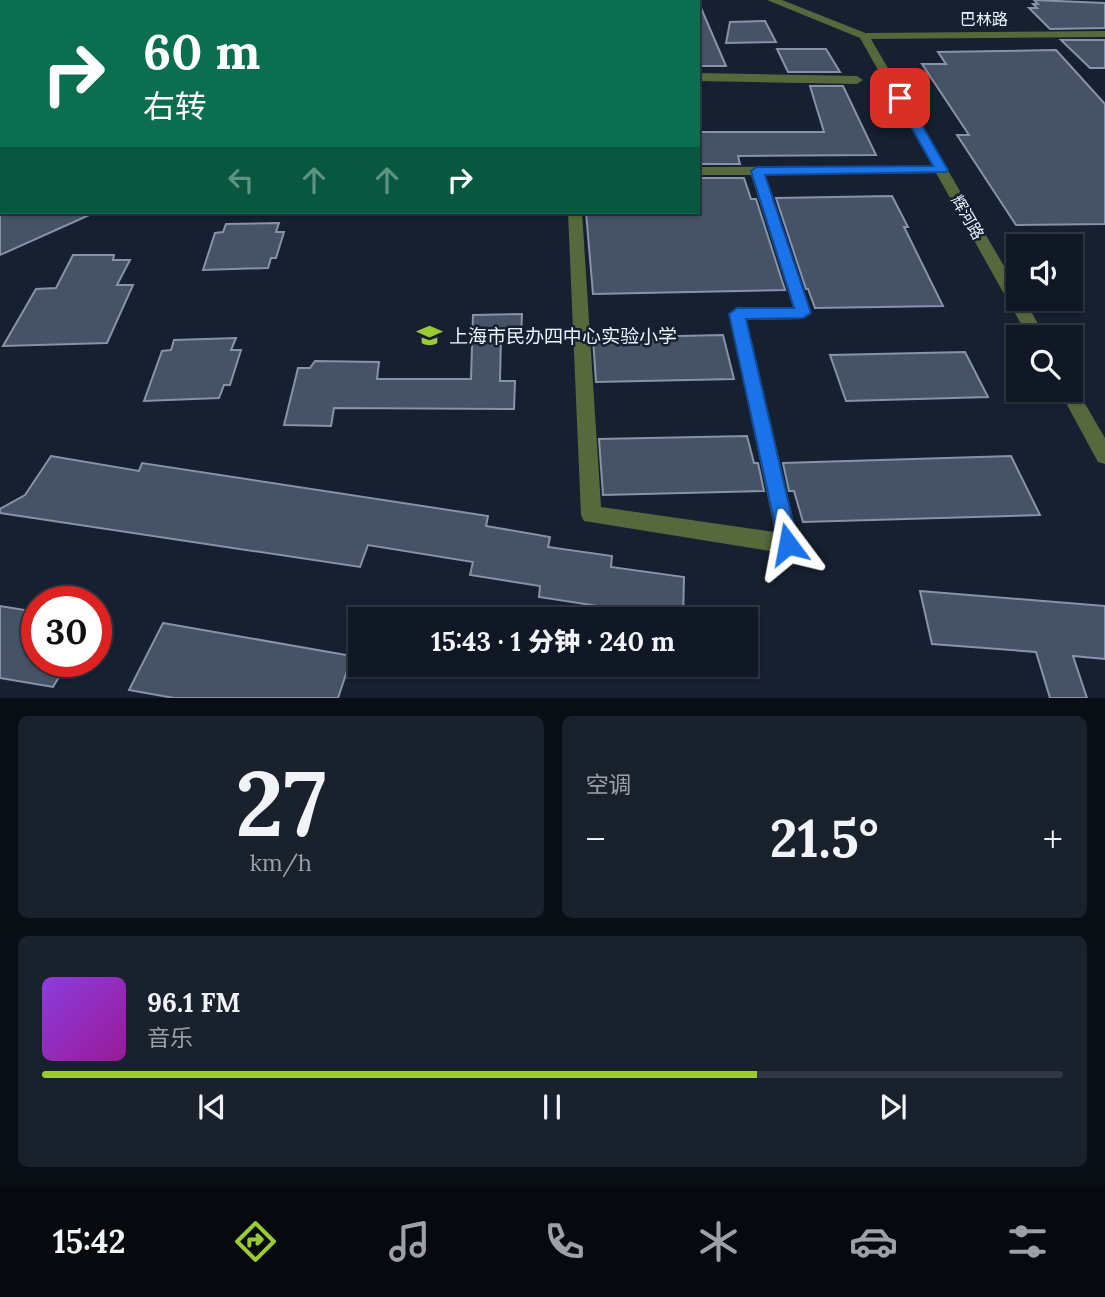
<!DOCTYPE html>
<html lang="zh">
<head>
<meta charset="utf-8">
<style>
	:root { --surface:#101825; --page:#19212d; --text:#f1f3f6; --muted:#9ca0a7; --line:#303742; --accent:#9acb34 }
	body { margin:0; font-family:Lora,"Noto Sans SC",serif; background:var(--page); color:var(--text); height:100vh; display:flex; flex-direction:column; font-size:26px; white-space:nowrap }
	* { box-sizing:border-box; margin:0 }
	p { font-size:23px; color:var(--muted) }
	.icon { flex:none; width:38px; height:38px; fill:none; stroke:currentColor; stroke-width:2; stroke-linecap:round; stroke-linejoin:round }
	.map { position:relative; height:698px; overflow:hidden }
	.sheet { display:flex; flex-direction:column; gap:18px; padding:18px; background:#090d14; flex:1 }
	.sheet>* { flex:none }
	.guide { position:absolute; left:0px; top:0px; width:700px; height:214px; box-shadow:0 2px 5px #0004,0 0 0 2px var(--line); background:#0b6e4f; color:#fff; overflow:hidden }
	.controls { position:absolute; left:1006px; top:234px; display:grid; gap:14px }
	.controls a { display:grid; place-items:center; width:77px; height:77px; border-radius:0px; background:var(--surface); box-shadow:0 2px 5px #0004,0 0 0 2px var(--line); font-size:35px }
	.speed { position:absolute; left:21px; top:586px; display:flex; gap:14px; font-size:35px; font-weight:700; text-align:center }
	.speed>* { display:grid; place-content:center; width:91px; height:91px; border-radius:50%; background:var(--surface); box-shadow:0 2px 5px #0004,0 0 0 2px var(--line); line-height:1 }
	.speed .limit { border:10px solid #d22; background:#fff; color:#111 }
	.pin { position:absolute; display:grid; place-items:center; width:60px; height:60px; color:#fff; margin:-30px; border-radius:14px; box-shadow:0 4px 10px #0006 }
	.me { position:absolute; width:77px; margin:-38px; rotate:347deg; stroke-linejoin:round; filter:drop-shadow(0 0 5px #0008) }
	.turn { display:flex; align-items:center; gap:24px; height:147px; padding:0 28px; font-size:32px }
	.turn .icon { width:91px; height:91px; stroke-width:2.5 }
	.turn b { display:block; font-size:49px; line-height:60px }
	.lanes { display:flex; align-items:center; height:66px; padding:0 28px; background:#0003; justify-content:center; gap:35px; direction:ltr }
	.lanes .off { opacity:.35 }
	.big { font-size:52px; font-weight:800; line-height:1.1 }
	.sheet .widget { flex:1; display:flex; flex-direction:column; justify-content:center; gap:10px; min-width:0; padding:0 24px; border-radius:10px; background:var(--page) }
	.sheet .dial { align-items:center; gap:0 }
	.dial b { font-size:91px; line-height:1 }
	.song { display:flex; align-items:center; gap:21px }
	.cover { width:84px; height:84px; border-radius:10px; background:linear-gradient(135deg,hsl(270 70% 55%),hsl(300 70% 35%)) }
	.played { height:7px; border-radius:4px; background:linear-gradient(90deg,var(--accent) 70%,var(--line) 70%) }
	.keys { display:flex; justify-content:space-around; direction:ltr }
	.heat { display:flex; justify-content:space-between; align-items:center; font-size:38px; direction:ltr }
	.sheet .tiles { flex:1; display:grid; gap:18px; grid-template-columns:1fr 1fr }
	.widget:last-child { grid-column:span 2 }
	.trip { position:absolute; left:348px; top:607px; width:410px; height:70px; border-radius:0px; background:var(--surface); box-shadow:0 2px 5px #0004,0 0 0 2px var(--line); font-weight:800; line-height:70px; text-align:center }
	.tabs { display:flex; height:112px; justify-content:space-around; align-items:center; background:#060a0f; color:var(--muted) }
	.tabs .icon { width:49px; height:49px }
	.tabs .active { color:var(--accent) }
	.tabs b { font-size:32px; color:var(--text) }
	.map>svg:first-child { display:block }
	.building { fill:#465265; stroke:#8693a9; stroke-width:2 }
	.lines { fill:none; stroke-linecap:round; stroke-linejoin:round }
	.path { stroke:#606978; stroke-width:2.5; stroke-dasharray:2.5 3.5; stroke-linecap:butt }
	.minor { fill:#57693c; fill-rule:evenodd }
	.tertiary { fill:#57693c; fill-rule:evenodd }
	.route { fill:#1a73e8; stroke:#114b97; stroke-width:2 }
	.labels { text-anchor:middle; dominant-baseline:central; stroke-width:5; stroke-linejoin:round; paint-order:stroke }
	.far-street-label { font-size:16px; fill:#ebf2fe; stroke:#162031 }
	.poi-label { font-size:19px; fill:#ebf2fe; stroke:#162031; text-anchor:start }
</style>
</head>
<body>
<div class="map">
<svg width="1105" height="699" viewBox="0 0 1105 699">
	<rect width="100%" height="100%" fill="#162031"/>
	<g class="building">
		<polygon points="1034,0 1105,3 1105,28 1050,29 1029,8 1037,8 1033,4 1038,4"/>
		<polygon points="698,1 726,66 698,66"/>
		<polygon points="765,21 776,42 726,43 730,22"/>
		<polygon points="1061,40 1105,40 1105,68 1090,68"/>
		<polygon points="777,49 826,49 840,72 788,72"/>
		<polygon points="1056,50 1105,104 1105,224 1016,225 957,135 969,135 922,64 946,64 938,52"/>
		<polygon points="810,86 843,86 876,155 738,156 740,164 698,164 698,132 824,132"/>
		<polygon points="698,178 744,178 751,199 756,199 785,290 593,294 586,212 698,212"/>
		<polygon points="892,196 908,227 904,227 943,306 815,308 808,289 806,289 776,198"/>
		<polygon points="0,212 96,212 0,255"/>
		<polygon points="279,223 276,232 284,232 276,258 271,258 268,268 203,270 215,233 223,232 226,224"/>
		<polygon points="73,255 114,255 113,260 130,260 117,285 133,285 107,343 3,346 36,289 56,288"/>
		<polygon points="522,314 521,336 501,336 500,381 515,381 514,409 334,408 331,426 284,425 298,368 310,368 315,361 379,362 377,379 471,379 473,315"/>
		<polygon points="723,335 734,379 596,382 593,338"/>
		<polygon points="236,338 231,350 241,350 230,385 224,385 219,398 144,401 162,351 171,350 174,340"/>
		<polygon points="965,352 988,397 846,401 830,355"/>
		<polygon points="747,436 754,463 758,463 764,491 603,495 599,439"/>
		<polygon points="51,456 139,471 142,463 488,516 486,526 550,537 548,547 612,556 611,567 684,577 683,620 610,620 611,608 539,597 540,586 470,575 473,562 368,545 360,567 0,513 0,509 25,495"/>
		<polygon points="1011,456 1040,515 803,522 794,491 789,491 783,463"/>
		<polygon points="920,591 1105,606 1105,659 1073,656 1087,698 1050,698 1036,652 932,644"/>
		<polygon points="0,606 37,612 37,662 68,662 53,687 0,678"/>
		<polygon points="163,623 352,656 338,698 174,698 129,690"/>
	</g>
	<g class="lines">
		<polyline class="path" points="244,0 247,2"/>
		<g class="minor">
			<polygon points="1105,31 1105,37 864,39 858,36 864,33"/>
			<polygon points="698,73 857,76 863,80 857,84 698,81"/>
			<polygon points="942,166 949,170 947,173 765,175 811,313 803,319 747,320 799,544 796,551 788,554 584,521 581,515 568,212 582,212 601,507 775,532 729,314 737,308 793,307 751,175 698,175 698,167"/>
		</g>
		<g class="tertiary">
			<polygon points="328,0 342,0 327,2"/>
			<polygon points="767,0 782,0 868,34 1018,290 1018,299 1024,299 1046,338 1029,338 860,38"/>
			<rect x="0" y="118" width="2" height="8"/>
			<polygon points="1071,384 1074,385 1105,438 1105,464 1098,462 1059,390 1071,390"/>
		</g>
	</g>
	<polygon class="route" points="896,96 906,98 948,170 946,172 765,175 811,313 803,318 746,319 798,544 795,550 788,553 782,550 779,544 729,314 737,308 794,308 751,171 757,167 933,166 895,98"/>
	<defs>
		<symbol id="school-bare" viewBox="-9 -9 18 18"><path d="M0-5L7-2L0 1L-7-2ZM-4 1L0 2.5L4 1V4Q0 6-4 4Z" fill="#9acb34" stroke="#162031" stroke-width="2.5" paint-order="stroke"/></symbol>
	</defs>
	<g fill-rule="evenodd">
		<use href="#school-bare" x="412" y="318" width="35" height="35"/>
	</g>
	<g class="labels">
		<g class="far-street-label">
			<text x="984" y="19">巴林路</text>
			<text transform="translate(968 217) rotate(60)">辉河路</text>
		</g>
		<g class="poi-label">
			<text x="449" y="336">上海市民办四中心实验小学</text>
		</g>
	</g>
</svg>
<div class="controls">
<a><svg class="icon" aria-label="sound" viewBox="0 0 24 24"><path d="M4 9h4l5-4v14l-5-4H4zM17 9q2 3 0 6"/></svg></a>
<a><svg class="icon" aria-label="search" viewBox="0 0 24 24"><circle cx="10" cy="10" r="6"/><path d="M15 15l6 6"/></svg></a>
</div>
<div class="speed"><div class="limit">30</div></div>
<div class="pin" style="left:900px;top:98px;background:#d93025"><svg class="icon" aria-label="arrive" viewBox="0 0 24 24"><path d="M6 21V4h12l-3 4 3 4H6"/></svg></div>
<svg class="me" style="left:788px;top:544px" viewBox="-20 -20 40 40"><path d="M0-17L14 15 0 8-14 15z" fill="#1a73e8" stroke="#fff" stroke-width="4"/></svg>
<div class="trip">15:43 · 1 分钟 · 240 m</div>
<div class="guide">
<div class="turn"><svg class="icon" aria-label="right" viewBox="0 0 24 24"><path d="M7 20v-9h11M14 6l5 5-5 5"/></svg><div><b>60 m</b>右转</div></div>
<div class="lanes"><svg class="icon off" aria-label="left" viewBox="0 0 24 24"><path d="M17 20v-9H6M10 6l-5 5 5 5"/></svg><svg class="icon off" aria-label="ahead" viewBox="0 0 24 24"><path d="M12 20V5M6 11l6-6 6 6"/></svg><svg class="icon off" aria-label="ahead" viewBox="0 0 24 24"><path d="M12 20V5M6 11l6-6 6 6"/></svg><svg class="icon" aria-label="right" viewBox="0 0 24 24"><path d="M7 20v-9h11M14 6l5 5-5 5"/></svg></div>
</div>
</div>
<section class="sheet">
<div class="tiles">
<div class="widget dial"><b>27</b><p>km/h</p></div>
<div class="widget"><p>空调</p>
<div class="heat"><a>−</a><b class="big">21.5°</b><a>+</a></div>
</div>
<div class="widget">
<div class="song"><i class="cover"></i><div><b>96.1 FM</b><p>音乐</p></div></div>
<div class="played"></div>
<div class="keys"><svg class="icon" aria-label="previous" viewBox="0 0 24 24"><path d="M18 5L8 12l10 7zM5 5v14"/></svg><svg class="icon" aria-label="pause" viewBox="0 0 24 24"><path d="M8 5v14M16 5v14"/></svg><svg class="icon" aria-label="next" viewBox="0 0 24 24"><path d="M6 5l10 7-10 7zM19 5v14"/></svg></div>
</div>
</div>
</section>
<nav class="tabs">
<b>15:42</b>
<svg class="icon active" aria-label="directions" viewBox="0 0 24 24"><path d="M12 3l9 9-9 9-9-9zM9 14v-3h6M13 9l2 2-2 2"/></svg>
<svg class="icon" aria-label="music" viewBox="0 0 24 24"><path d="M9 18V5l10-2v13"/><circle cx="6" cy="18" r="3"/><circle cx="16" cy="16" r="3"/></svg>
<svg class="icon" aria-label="phone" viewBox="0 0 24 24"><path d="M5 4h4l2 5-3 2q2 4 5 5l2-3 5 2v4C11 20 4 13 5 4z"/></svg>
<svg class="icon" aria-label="climate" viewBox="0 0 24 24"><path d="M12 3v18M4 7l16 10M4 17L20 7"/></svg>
<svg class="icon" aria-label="car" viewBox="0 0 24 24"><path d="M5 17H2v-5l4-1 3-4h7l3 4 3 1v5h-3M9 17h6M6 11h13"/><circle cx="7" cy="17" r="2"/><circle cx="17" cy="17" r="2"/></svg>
<svg class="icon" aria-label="filters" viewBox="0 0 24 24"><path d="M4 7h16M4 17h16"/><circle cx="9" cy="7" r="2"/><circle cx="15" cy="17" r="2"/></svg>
</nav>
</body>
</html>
